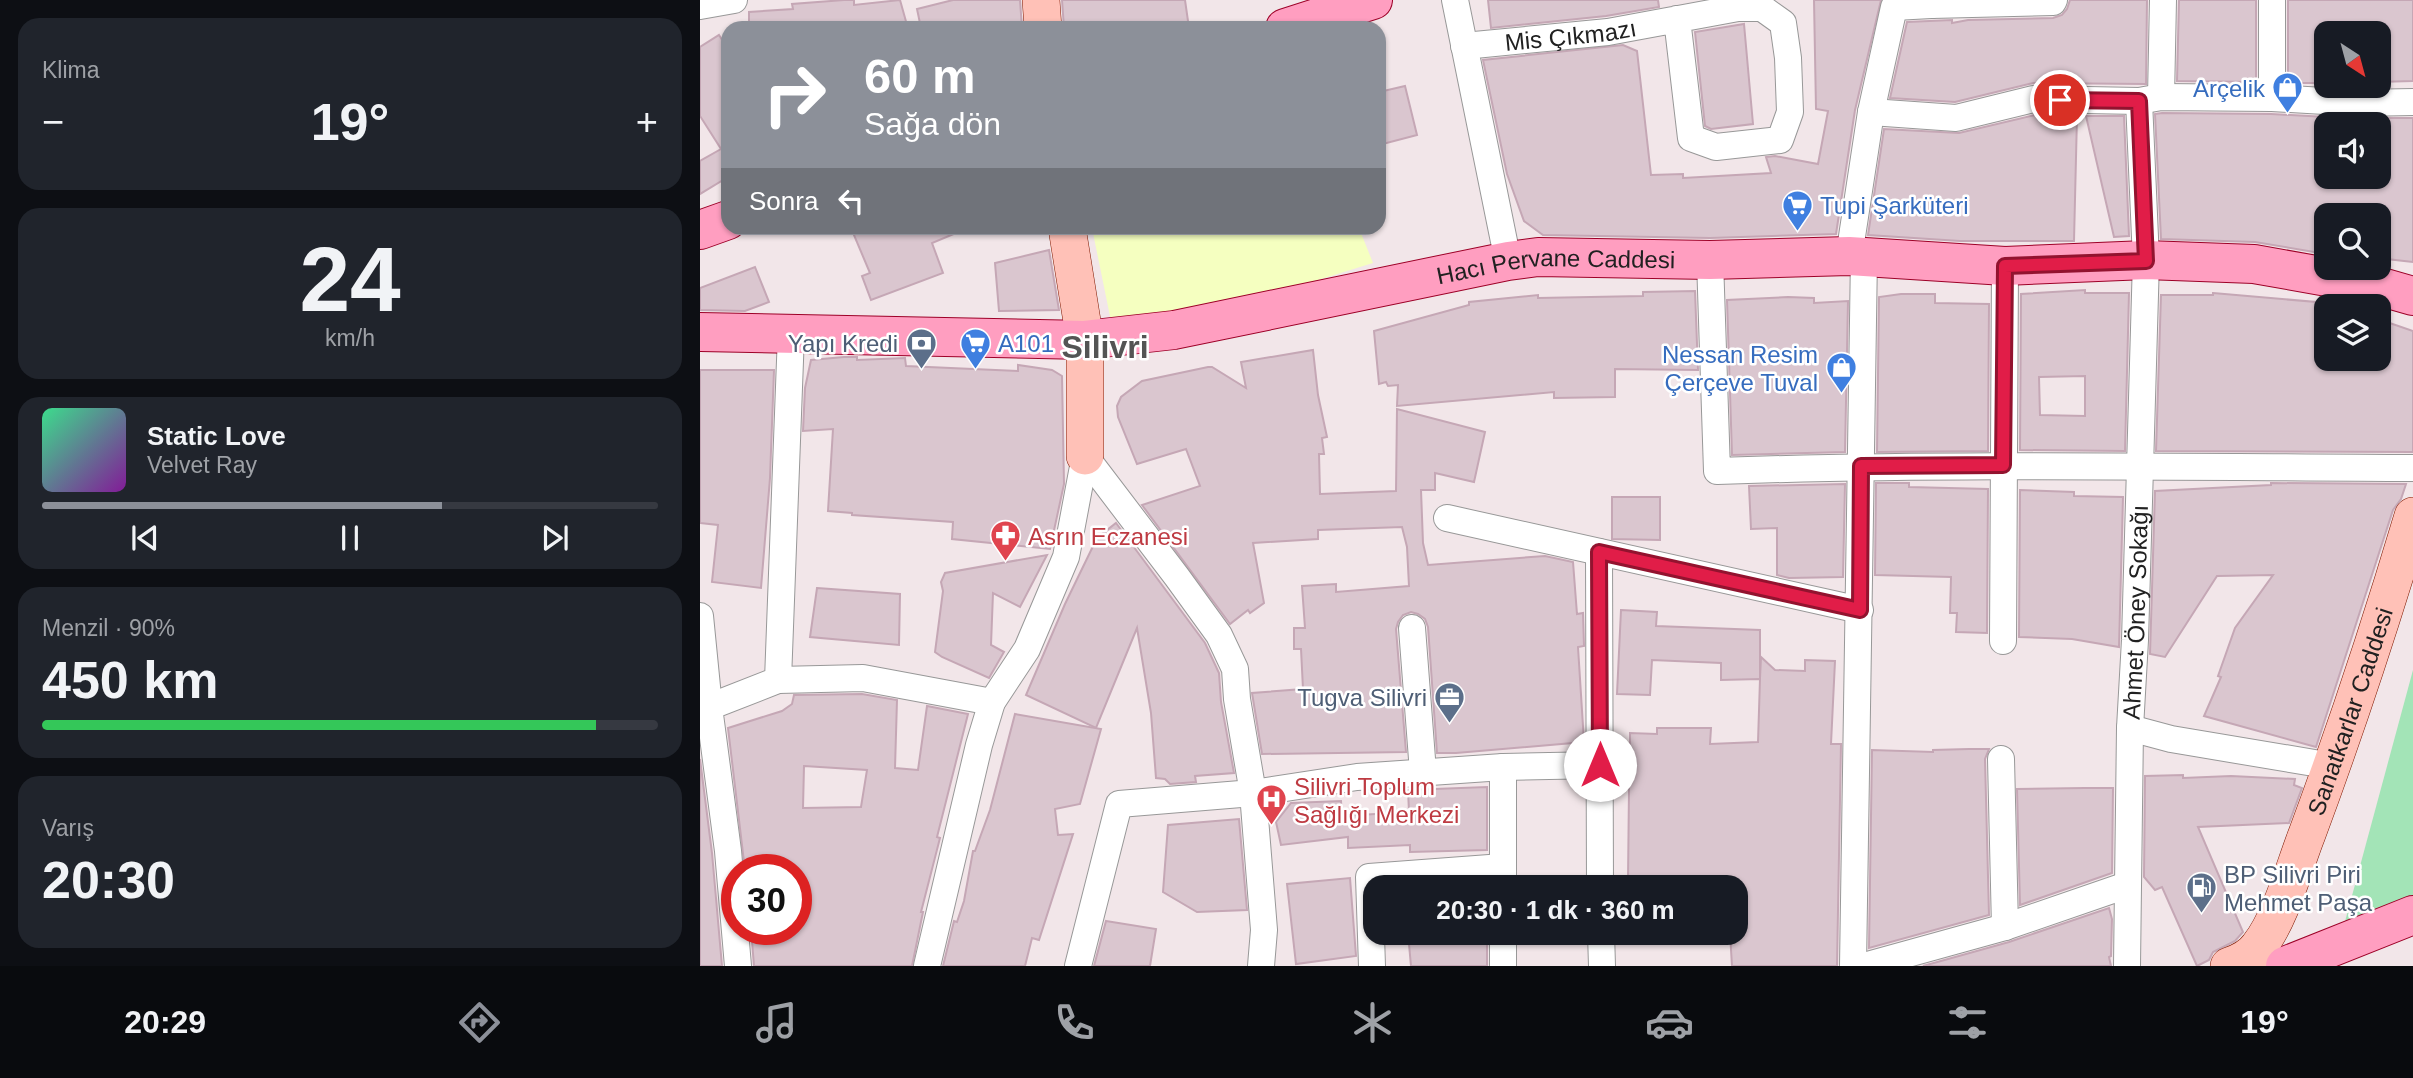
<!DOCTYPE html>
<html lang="tr">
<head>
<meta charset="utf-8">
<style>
	:root { --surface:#171b24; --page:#20242c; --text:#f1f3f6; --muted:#9ea1a6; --line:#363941; --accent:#8c9099 }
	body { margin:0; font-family:Helvetica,sans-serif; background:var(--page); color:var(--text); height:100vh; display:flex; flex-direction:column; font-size:26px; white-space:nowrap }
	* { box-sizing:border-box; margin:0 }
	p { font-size:23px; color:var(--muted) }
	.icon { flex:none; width:38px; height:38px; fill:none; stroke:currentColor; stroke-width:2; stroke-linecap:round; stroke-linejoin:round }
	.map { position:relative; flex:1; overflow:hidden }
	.drawer { display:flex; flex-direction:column; gap:18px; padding:18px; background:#0d0f14; width:700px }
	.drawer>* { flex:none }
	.banner { position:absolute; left:21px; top:21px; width:665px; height:214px; border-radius:21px; box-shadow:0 2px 5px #0004; background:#8c9099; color:#fff; overflow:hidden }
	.needle { width:46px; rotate:144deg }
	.buttons { position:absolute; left:1614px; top:21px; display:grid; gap:14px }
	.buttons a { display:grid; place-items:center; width:77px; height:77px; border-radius:14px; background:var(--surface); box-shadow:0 2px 5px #0004; font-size:35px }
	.speed { position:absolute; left:21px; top:854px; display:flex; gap:14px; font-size:35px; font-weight:700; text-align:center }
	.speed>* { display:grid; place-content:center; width:91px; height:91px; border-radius:50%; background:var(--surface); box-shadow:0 2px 5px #0004; line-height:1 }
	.speed .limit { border:10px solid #d22; background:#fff; color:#111 }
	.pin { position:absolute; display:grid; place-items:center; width:60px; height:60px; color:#fff; margin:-30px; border:4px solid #fff; border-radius:50%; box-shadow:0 2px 7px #0007 }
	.me { position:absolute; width:77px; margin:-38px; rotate:0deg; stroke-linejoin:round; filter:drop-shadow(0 0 5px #0008) }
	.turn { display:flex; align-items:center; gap:24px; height:147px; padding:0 28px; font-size:32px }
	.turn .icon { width:91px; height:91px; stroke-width:2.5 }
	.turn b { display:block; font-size:49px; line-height:60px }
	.then { display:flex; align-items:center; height:66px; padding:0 28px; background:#0003; gap:14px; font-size:26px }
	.big { font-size:52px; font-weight:600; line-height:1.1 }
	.drawer .widget { flex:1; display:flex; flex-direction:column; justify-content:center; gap:10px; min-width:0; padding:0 24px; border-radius:21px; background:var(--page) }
	.drawer .dial { align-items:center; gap:0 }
	.dial b { font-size:91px; line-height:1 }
	.song { display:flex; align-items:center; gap:21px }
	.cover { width:84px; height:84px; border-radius:10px; background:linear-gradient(135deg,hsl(150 70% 55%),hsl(290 70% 35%)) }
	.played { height:7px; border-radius:4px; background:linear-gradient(90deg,var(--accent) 65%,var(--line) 65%) }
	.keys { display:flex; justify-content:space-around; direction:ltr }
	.heat { display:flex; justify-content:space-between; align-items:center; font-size:38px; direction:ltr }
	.charge { height:10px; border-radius:5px; background:linear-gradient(90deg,#34c759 90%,var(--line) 0) }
	.trip { position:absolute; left:663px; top:875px; width:385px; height:70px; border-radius:21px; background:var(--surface); box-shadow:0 2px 5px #0004; font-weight:600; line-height:70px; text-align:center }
	.tab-bar { display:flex; height:112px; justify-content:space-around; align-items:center; background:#090b0e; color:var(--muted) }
	.tab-bar .icon { width:49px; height:49px }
	.tab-bar .current { color:var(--accent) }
	.tab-bar b { font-size:32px; color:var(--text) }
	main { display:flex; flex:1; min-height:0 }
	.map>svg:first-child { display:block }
	.park { fill:#f5ffc0 }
	.water { fill:#a3e4b7 }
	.building { fill:#dac6cf; stroke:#c5a7b5; stroke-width:2; fill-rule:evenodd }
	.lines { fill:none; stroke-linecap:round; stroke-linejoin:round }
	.street-casing { stroke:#989898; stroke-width:28 }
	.secondary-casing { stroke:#7f1800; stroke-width:38 }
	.primary-casing { stroke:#9d0027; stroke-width:40 }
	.street { stroke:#fff; stroke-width:26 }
	.secondary { stroke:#ffc1b7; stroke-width:37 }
	.primary { stroke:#ff9ec0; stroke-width:38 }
	.route-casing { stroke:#92132f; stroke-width:18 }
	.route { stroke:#e11d48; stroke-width:12 }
	.labels { text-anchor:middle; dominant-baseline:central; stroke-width:5; stroke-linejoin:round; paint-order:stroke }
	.street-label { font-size:24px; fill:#212121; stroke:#fff }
	.shop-label { font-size:24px; fill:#366cbe; stroke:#fff; text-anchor:end }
	.service-label { font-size:24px; fill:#4e5e75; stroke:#fff; text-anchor:end }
	.health-label { font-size:24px; fill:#be3a42; stroke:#fff; text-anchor:start }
	.district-label { font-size:32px; font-weight:bold; fill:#545454; stroke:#fff }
</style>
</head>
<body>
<main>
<section class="drawer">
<div class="widget"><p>Klima</p>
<div class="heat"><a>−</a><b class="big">19°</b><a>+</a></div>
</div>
<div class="widget dial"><b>24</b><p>km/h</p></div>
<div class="widget">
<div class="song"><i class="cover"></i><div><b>Static Love</b><p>Velvet Ray</p></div></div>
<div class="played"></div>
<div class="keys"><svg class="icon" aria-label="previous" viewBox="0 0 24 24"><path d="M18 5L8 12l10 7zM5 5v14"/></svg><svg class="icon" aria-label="pause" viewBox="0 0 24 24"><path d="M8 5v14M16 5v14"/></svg><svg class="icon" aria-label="next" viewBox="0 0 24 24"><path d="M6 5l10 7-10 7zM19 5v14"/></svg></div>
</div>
<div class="widget"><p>Menzil · 90%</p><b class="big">450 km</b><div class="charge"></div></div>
<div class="widget"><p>Varış</p><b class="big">20:30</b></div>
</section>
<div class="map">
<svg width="1713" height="966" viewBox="0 0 1713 966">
	<rect width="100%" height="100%" fill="#f2e6e9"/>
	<polygon class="park" points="392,228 659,228 673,263 501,316 412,326"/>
	<polygon class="water" points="1713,670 1713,900 1643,929"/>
	<g class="building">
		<polygon points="144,0 154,0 154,5 200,0 207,25 194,28 49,28 49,12 93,9 92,4"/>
		<polygon points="253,0 320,0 322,28 221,28 217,9"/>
		<polygon points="362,0 485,0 489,28 364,28"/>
		<polygon points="788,0 958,0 959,7 906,16 791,28"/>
		<polygon points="1114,0 1181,0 1155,110 1136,234 1010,238 843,235 824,221 807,174 783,60 923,45 937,51 951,175 983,174 983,178 1071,173 1066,157 1075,156 1118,164 1128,111 1116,109"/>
		<polygon points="1370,0 1447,0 1446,84 1333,83 1255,102 1190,98 1207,22 1252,20 1252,23 1268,20 1353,18 1362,15 1367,9"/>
		<polygon points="1479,0 1556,0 1556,82 1477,81"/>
		<polygon points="1588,0 1713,0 1713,81 1678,82 1678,33 1626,33 1626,83 1588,83"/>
		<polygon points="1044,24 1053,124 1011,129 1005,126 995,32"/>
		<polygon points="19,35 28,49 28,177 0,194 0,161 21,149 0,116 0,47"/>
		<polygon points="705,86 717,135 679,145 679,92"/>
		<polygon points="1462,113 1571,114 1626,117 1626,177 1678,177 1678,118 1713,118 1713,262 1678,258 1682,215 1626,215 1626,254 1555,242 1461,239 1455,114"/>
		<polygon points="1335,115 1377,116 1374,241 1260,241 1168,235 1184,129 1259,133"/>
		<polygon points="1386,116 1424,116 1429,236 1414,237"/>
		<polygon points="151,228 268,228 232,243 243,273 171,300 162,276 170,273"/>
		<polygon points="349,250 359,310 299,311 295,263"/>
		<polygon points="55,267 69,302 45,311 0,310 0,288"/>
		<path d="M1385,290V293H1429L1425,451L1320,450L1321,294ZM1385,376V416L1340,415L1339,377Z"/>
		<polygon points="995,291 998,370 915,369 915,397 854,398 854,392 697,406 698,385 688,386 686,382 679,384 674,331 769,305 769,302 838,295 838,298 943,296 943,292"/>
		<polygon points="1513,293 1616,302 1616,310 1626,311 1626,359 1678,359 1678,319 1713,331 1713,452 1456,451 1461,295 1513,295"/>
		<polygon points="1201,294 1235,294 1235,303 1289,304 1288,451 1177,452 1179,297"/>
		<polygon points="1088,297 1114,298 1114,303 1148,301 1145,452 1032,455 1027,300"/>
		<polygon points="613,350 618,395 627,437 622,438 624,454 619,454 620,494 696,491 697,409 785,432 774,482 735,473 735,490 721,490 723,543 728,565 845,556 873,562 877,614 883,613 884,646 878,647 884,742 756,753 737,753 728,627 725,619 718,614 711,612 703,615 698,622 696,629 706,752 562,754 552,693 603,689 601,649 594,649 594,628 605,628 602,586 636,584 636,592 709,586 707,547 702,527 618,530 618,539 553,543 564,603 550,613 548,610 530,624 442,505 500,486 486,449 437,464 418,417 417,406 421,397 442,381 508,367 512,367 546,388 541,362"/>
		<polygon points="144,357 157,357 157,360 205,358 206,366 318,371 318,365 352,370 362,376 364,484 350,549 252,539 253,522 152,515 152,513 128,511 133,429 103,431 105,388 111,360"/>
		<polygon points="0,370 74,370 70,478 61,588 12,582 18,525 0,523"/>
		<polygon points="1176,483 1209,483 1209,487 1288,489 1287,633 1256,632 1257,613 1250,613 1251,577 1175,575"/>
		<polygon points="1571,483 1706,484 1701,499 1693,510 1616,747 1504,716 1521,677 1518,676 1535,628 1573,575 1517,576 1465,657 1450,654 1455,491 1571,485"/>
		<polygon points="1145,484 1143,577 1089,578 1077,575 1077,528 1051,529 1049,486"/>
		<polygon points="1320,490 1374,492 1374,496 1423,497 1419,647 1372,639 1319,637"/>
		<polygon points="912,497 960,497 960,540 912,539"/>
		<polygon points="416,523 505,643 519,673 521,702 534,773 495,776 496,782 470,784 465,779 456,778 451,713 437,628 396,728 326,695 365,604 397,538"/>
		<polygon points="347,555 320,607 293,593 291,645 304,652 289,678 242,657 235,652 243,591 241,582 245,573"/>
		<polygon points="117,588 200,594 199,645 110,637"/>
		<polygon points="921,610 957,612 956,626 1060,630 1060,678 1061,657 1075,670 1105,671 1105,660 1135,661 1131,744 1141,744 1137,966 1032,966 1030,933 1036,933 1036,887 932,887 932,881 928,880 929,789 925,788 926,762 930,763 930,733 957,734 957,728 1011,728 1010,744 1058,742 1060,679 1021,680 1021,663 952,660 950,695 917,694"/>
		<path d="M162,694L197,700L195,768L218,770L227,706L268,714L237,837L240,838L221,912H223L212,966H54L51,929H96V870H45L28,728L82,711L92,704L94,695ZM104,766L167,770L161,807L103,808Z"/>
		<polygon points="315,714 401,729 380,804 355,809 358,835 373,834 339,940 332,938 325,966 243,966 254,921 257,922 264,901 273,851 275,851 290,810"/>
		<polygon points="1269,749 1289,749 1285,759 1289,915 1169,948 1172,750 1233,752 1233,750"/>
		<polygon points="0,759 12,853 22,966 0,966"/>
		<polygon points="1483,775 1483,778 1531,776 1595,779 1594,785 1602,788 1589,823 1498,827 1543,932 1535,941 1513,952 1509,960 1497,966 1462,887 1455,890 1444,877 1445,776"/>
		<polygon points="787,787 787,850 710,852 710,845 648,848 648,837 581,845 576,822 591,803 641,801 642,816 709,812 708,790"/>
		<polygon points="1385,788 1413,788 1412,873 1320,905 1317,789"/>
		<polygon points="539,819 547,910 497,912 463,892 468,825"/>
		<polygon points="650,878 656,956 596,964 587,884"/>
		<polygon points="1409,908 1412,919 1411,956 1409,957 1411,966 1223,966 1309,942"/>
		<polygon points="406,921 456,929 450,966 394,966"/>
		<polygon points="708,933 787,933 787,966 711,966"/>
	</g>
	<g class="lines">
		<defs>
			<g id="street">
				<polyline points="755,0 808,261"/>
				<polyline points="1231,5 1353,2 1354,0"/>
				<polyline points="0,6 34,0"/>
				<path id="s1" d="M764,46L908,32L1038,8H1062L1083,23L1088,58L1090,112L1080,140L1016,147L991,138L977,19"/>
				<polyline points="1461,97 1463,0"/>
				<polyline points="1572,98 1572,0"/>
				<polyline points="1171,112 1256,118 1333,99 1439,101 1461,97 1572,98 1659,103 1713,102"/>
				<polyline points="1149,256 1171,112 1194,7 1231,5 1231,0"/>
				<path d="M1010,260L1017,471C1249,463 1481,467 1713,468"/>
				<polyline points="385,456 477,577 519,635 535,669 537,699 553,793 564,930 561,966"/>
				<polyline points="747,518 1160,610"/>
				<polyline points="899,552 900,887"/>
				<polyline points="0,616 9,707"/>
				<polyline points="712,628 723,772"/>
				<polyline points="1303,641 1305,266"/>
				<polyline points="78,680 163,678 292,702"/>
				<polyline points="1430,728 1471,739 1632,766"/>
				<polyline points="1301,759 1305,927"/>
				<polyline points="803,767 803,887"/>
				<polyline points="901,933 902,966"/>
				<polyline points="38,966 28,851 9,707 78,680 91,334"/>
				<polyline points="227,966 279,745 292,702 327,649 366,557 385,456"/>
				<polyline points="378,966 419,804 553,793 657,777 803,767 900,765"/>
				<polyline points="672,966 669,877 803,867"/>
				<polyline points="803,966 803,933"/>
				<polyline points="1153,966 1164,256"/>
				<polyline points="1164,966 1305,927 1427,885"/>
				<path id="s2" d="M1427,966L1430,728L1435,640L1446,260L1439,101"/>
			</g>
			<g id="secondary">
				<polyline points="341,0 343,28"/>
				<polyline points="367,228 385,340 385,456"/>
				<path id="s3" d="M1529,966C1541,962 1552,956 1559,946C1581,918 1594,867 1607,834C1646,729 1681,623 1713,516"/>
			</g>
			<g id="primary">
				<polyline points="585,28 673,0"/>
				<polyline points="0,230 28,220"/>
				<path id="s4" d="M0,332L385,340L474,330L808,261L838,257L1010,260L1149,256L1305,266L1446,260L1554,264L1678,286L1713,296"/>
				<polyline points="1585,966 1713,915"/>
			</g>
		</defs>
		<use href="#street" class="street-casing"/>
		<use href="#secondary" class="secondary-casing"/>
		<use href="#primary" class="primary-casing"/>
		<use href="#street" class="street"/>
		<use href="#secondary" class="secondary"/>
		<use href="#primary" class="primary"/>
	</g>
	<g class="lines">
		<defs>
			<polyline id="route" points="900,765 899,552 1160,610 1161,466 1303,465 1305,266 1446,261 1439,101 1360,100"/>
		</defs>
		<use href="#route" class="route-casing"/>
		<use href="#route" class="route"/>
	</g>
	<defs>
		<symbol id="shop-pin" viewBox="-11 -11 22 30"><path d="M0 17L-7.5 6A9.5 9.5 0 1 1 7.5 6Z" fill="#3f7fe0" stroke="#fff"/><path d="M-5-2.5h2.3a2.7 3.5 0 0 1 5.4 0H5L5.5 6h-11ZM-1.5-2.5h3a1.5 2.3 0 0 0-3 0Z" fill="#fff"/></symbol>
		<symbol id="supermarket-pin" viewBox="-11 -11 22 30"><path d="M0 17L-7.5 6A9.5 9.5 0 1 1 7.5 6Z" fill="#3f7fe0" stroke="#fff"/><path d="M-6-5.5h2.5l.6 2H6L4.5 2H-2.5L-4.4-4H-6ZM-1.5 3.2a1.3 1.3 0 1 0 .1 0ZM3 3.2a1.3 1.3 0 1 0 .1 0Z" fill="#fff"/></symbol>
		<symbol id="bank-pin" viewBox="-11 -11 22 30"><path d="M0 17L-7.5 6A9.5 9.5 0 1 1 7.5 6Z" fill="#5c6f8a" stroke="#fff"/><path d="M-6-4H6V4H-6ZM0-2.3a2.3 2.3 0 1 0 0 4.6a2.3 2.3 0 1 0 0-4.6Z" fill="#fff"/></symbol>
		<symbol id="pharmacy-pin" viewBox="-11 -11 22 30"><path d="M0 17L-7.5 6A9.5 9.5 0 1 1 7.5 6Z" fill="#e0444e" stroke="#fff"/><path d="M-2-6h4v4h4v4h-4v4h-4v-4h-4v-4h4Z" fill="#fff"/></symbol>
		<symbol id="office-pin" viewBox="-11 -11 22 30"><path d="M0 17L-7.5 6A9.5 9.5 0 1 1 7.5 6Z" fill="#5c6f8a" stroke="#fff"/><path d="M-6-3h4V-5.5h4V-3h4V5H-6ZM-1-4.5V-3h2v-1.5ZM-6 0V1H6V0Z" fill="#fff"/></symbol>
		<symbol id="hospital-pin" viewBox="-11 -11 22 30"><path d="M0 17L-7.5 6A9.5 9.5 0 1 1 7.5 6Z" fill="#e0444e" stroke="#fff"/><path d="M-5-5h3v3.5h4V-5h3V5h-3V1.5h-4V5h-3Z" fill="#fff"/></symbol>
		<symbol id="fuel-pin" viewBox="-11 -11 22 30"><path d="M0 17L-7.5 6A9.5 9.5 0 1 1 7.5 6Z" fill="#5c6f8a" stroke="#fff"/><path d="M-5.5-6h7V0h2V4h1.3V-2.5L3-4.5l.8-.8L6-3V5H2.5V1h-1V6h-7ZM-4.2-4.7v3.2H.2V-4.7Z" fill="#fff"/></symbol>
	</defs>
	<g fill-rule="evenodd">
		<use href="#shop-pin" x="1570" y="70" width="35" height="47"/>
		<use href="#supermarket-pin" x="1080" y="188" width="35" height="47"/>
		<use href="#bank-pin" x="204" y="326" width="35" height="47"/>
		<use href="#supermarket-pin" x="258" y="326" width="35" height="47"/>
		<use href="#shop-pin" x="1124" y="350" width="35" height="47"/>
		<use href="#pharmacy-pin" x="288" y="518" width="35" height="47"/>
		<use href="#office-pin" x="732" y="680" width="35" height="47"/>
		<use href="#hospital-pin" x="554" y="782" width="35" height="47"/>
		<use href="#fuel-pin" x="1484" y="870" width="35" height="47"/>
	</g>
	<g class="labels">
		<g class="street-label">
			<text stroke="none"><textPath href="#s1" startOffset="107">Mis Çıkmazı</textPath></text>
			<text stroke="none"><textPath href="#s4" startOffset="863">Hacı Pervane Caddesi</textPath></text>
			<text stroke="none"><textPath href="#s2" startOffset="354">Ahmet Öney Sokağı</textPath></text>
			<text stroke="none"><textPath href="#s3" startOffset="289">Sanatkarlar Caddesi</textPath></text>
		</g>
		<g class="shop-label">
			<text x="1565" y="88">Arçelik</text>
			<text x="1120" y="205" text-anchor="start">Tupi Şarküteri</text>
			<text x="298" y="343" text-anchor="start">A101</text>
			<text x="1118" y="354">Nessan Resim<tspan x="1118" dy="28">Çerçeve Tuval</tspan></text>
		</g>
		<g class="service-label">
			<text x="198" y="343">Yapı Kredi</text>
			<text x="727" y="697">Tugva Silivri</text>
			<text x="1524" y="874" text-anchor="start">BP Silivri Piri<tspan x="1524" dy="28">Mehmet Paşa</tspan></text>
		</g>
		<g class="health-label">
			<text x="328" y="536">Asrın Eczanesi</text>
			<text x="594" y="786">Silivri Toplum<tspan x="594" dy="28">Sağlığı Merkezi</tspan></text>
		</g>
		<g class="district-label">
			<text x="405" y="347">Silivri</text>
		</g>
	</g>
</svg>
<div class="buttons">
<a><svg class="needle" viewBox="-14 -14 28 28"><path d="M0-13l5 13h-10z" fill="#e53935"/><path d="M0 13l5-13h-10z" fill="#9ea1a6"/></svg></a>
<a><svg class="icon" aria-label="sound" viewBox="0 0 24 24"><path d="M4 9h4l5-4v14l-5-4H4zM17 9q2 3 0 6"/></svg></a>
<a><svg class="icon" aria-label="search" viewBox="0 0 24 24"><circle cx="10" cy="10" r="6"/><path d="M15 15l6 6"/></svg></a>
<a><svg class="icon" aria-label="layers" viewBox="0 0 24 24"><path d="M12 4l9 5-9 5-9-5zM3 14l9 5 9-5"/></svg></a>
</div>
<div class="speed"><div class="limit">30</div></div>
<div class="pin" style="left:1360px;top:100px;background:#d93025"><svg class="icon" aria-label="arrive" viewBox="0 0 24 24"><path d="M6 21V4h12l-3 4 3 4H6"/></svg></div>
<svg class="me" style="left:900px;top:765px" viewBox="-20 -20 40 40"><circle r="19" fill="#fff"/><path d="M0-13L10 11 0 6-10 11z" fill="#e11d48"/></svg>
<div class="trip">20:30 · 1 dk · 360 m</div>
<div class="banner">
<div class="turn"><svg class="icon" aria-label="right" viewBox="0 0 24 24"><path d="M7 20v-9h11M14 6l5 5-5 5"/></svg><div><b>60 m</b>Sağa dön</div></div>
<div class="then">Sonra<svg class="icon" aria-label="left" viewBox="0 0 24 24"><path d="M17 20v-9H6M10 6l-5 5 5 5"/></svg></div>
</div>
</div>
</main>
<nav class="tab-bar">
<b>20:29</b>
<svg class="icon current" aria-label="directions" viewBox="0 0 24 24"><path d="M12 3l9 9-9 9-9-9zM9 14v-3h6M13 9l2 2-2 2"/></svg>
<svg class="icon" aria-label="music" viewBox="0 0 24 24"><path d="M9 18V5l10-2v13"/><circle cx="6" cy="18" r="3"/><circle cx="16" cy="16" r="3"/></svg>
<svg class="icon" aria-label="phone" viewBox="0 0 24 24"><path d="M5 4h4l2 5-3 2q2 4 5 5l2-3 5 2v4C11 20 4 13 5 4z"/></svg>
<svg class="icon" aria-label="climate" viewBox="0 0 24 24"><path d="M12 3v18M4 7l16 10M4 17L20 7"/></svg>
<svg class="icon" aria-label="car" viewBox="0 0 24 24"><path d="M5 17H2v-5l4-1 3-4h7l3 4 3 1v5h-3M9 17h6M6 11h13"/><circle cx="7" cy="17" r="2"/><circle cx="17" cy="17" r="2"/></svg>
<svg class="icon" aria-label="filters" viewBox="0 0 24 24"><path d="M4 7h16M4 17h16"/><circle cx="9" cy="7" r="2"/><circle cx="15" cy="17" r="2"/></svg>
<b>19°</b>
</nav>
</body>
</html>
